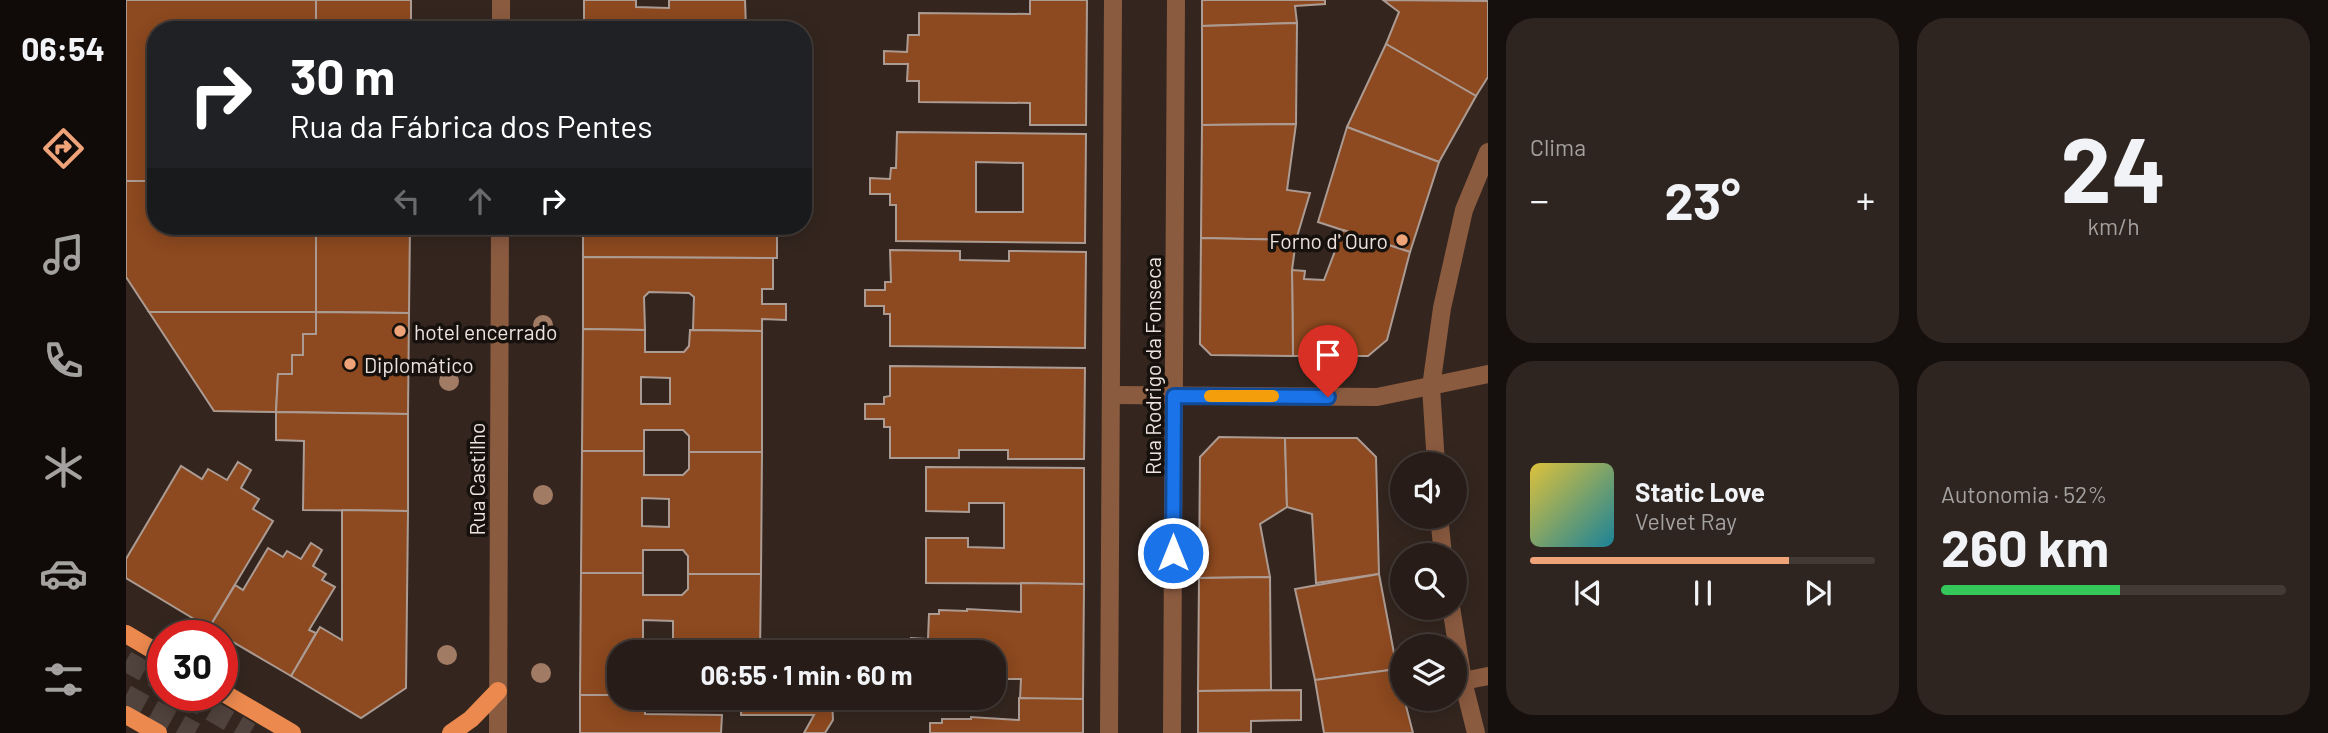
<!DOCTYPE html>
<html lang="pt">
<head>
<meta charset="utf-8">
<style>
	:root { --surface:#271c17; --page:#2f2520; --text:#f1f3f6; --muted:#a4a1a1; --line:#433a36; --accent:#efa378 }
	body { margin:0; font-family:Barlow,sans-serif; background:var(--page); color:var(--text); height:100vh; display:flex; flex-direction:column; font-size:26px; white-space:nowrap }
	* { box-sizing:border-box; margin:0 }
	p { font-size:23px; color:var(--muted) }
	.icon { flex:none; width:38px; height:38px; fill:none; stroke:currentColor; stroke-width:2; stroke-linecap:round; stroke-linejoin:round }
	.map { position:relative; flex:1; overflow:hidden }
	.sheet { display:flex; flex-direction:column; gap:18px; padding:18px; background:#150f0d; width:840px }
	.sheet>* { flex:none }
	.banner { position:absolute; left:21px; top:21px; width:665px; height:214px; border-radius:28px; box-shadow:0 4px 18px #0003,0 0 0 2px var(--line); background:#202124; color:#fff; overflow:hidden }
	.controls { position:absolute; left:1264px; top:452px; display:grid; gap:14px }
	.controls a { display:grid; place-items:center; width:77px; height:77px; border-radius:50%; background:var(--surface); box-shadow:0 4px 18px #0003,0 0 0 2px var(--line); font-size:35px }
	.speed { position:absolute; left:21px; top:620px; display:flex; gap:14px; font-size:35px; font-weight:700; text-align:center }
	.speed>* { display:grid; place-content:center; width:91px; height:91px; border-radius:50%; background:var(--surface); box-shadow:0 4px 18px #0003,0 0 0 2px var(--line); line-height:1 }
	.speed .limit { border:10px solid #d22; background:#fff; color:#111 }
	.pin { position:absolute; display:grid; place-items:center; width:60px; height:60px; color:#fff; margin:-72px -30px; border-radius:50% 50% 50% 0; rotate:-45deg; box-shadow:0 0 7px #0007 }
	.pin .icon { rotate:45deg }
	.me { position:absolute; width:77px; margin:-38px; rotate:0deg; stroke-linejoin:round; filter:drop-shadow(0 0 5px #0008) }
	.turn { display:flex; align-items:center; gap:24px; height:147px; padding:0 28px; font-size:32px }
	.turn .icon { width:91px; height:91px; stroke-width:2.5 }
	.turn b { display:block; font-size:49px; line-height:60px }
	.lanes { display:flex; align-items:center; height:66px; padding:0 28px; background:#0003; justify-content:center; gap:35px; direction:ltr }
	.lanes .off { opacity:.35 }
	.big { font-size:52px; font-weight:700; line-height:1.1 }
	.sheet .widget { flex:1; display:flex; flex-direction:column; justify-content:center; gap:10px; min-width:0; padding:0 24px; border-radius:28px; background:var(--page) }
	.sheet .dial { align-items:center; gap:0 }
	.dial b { font-size:91px; line-height:1 }
	.song { display:flex; align-items:center; gap:21px }
	.cover { width:84px; height:84px; border-radius:10px; background:linear-gradient(135deg,hsl(50 70% 55%),hsl(190 70% 35%)) }
	.played { height:7px; border-radius:4px; background:linear-gradient(90deg,var(--accent) 75%,var(--line) 75%) }
	.keys { display:flex; justify-content:space-around; direction:ltr }
	.heat { display:flex; justify-content:space-between; align-items:center; font-size:38px; direction:ltr }
	.charge { height:10px; border-radius:5px; background:linear-gradient(90deg,#34c759 52%,var(--line) 0) }
	.sheet .tiles { flex:1; display:grid; gap:18px; grid-template-columns:repeat(2,1fr) }
	.trip { position:absolute; left:481px; top:640px; width:399px; height:70px; border-radius:28px; background:var(--surface); box-shadow:0 4px 18px #0003,0 0 0 2px var(--line); font-weight:700; line-height:70px; text-align:center }
	main { display:flex; flex:1; min-height:0 }
	.tabs { display:flex; flex-direction:column; width:126px; justify-content:space-around; align-items:center; background:#100b09; color:var(--muted) }
	.tabs .icon { width:49px; height:49px }
	.tabs .on { color:var(--accent) }
	.tabs b { font-size:32px; color:var(--text) }
	.map>svg:first-child { display:block }
	.building { fill:#8d491f; stroke:#ac9b92; stroke-width:2; fill-rule:evenodd }
	.lines { fill:none; stroke-linecap:round; stroke-linejoin:round }
	.highway-tunnel { stroke:#50423c; stroke-width:21; stroke-dasharray:21 10; stroke-linecap:butt }
	.minor { stroke:#8b5b40; stroke-width:18 }
	.major { stroke:#ec894e; stroke-width:18 }
	.tree { fill:#a27b65 }
	.route-casing { stroke:#114b97; stroke-width:18 }
	.route { stroke:#1a73e8; stroke-width:12 }
	.slow { stroke:#f59e0b; stroke-width:12 }
	.poi-dot { fill:#efa378; stroke:#17110d; stroke-width:2.5 }
	.labels { text-anchor:middle; dominant-baseline:central; stroke-width:7; stroke-linejoin:round; paint-order:stroke }
	.poi-label { font-size:21px; fill:#ede3de; stroke:#17110d; text-anchor:start }
	.street-label { font-size:21px; fill:#ede3de; stroke:#17110d }
</style>
</head>
<body>
<main>
<nav class="tabs">
<b>06:54</b>
<svg class="icon on" aria-label="directions" viewBox="0 0 24 24"><path d="M12 3l9 9-9 9-9-9zM9 14v-3h6M13 9l2 2-2 2"/></svg>
<svg class="icon" aria-label="music" viewBox="0 0 24 24"><path d="M9 18V5l10-2v13"/><circle cx="6" cy="18" r="3"/><circle cx="16" cy="16" r="3"/></svg>
<svg class="icon" aria-label="phone" viewBox="0 0 24 24"><path d="M5 4h4l2 5-3 2q2 4 5 5l2-3 5 2v4C11 20 4 13 5 4z"/></svg>
<svg class="icon" aria-label="climate" viewBox="0 0 24 24"><path d="M12 3v18M4 7l16 10M4 17L20 7"/></svg>
<svg class="icon" aria-label="car" viewBox="0 0 24 24"><path d="M5 17H2v-5l4-1 3-4h7l3 4 3 1v5h-3M9 17h6M6 11h13"/><circle cx="7" cy="17" r="2"/><circle cx="17" cy="17" r="2"/></svg>
<svg class="icon" aria-label="filters" viewBox="0 0 24 24"><path d="M4 7h16M4 17h16"/><circle cx="9" cy="7" r="2"/><circle cx="15" cy="17" r="2"/></svg>
</nav>
<div class="map">
<svg width="1362" height="733" viewBox="0 0 1362 733">
	<rect width="100%" height="100%" fill="#34261f"/>
	<g class="building">
		<polygon points="0,0 190,0 190,30 30,30 30,181 0,181"/>
		<rect x="190" y="0" width="95" height="30"/>
		<polygon points="458,0 510,0 510,7 543,8 543,0 619,0 620,28 628,30 458,30"/>
		<polygon points="904,0 961,0 960,125 904,125 904,103 793,102 793,81 781,81 782,64 758,64 758,51 781,52 782,35 793,35 793,13 904,14"/>
		<polygon points="1076,0 1199,0 1199,4 1169,6 1171,23 1076,26"/>
		<polygon points="1257,0 1362,1 1362,77 1350,96 1260,44 1273,12"/>
		<polygon points="1171,23 1170,124 1076,125 1076,26"/>
		<polygon points="1260,44 1350,96 1313,162 1221,127"/>
		<polygon points="1170,124 1161,190 1184,193 1170,240 1075,238 1076,125"/>
		<polygon points="1221,127 1313,162 1284,252 1192,222"/>
		<path d="M771,132L960,134L959,243L770,241V205H764V194H744V178L764,179L765,168H770ZM850,162L897,163V212H850Z"/>
		<polygon points="0,181 30,181 30,226 190,226 190,312 23,312 0,277"/>
		<polygon points="190,226 284,226 283,313 190,312"/>
		<polygon points="457,226 651,226 651,258 457,257"/>
		<polygon points="1217,230 1284,252 1261,340 1242,356 1167,356 1166,270 1179,271 1178,279 1198,280"/>
		<polygon points="1075,238 1170,240 1166,270 1167,356 1085,355 1074,344"/>
		<polygon points="764,250 834,251 834,260 883,261 883,251 960,252 959,348 764,346 764,314 758,314 758,306 739,306 739,290 759,290 759,282 765,282"/>
		<polygon points="457,257 647,258 647,289 636,289 636,304 660,304 660,320 636,319 636,331 567,330 568,297 563,293 523,292 518,297 519,330 457,329"/>
		<polygon points="23,312 190,312 190,334 177,334 177,355 166,355 166,374 152,374 150,412 88,411"/>
		<polygon points="190,312 283,313 282,414 150,412 152,374 166,374 166,355 177,355 177,334 190,334"/>
		<path d="M457,329L519,330V352H558L563,346L564,330L636,331V452H563V436L557,430H518V451H456ZM515,377L544,378V404H515Z"/>
		<polygon points="764,366 959,368 958,459 882,459 882,450 833,450 833,458 764,458 764,427 758,427 758,419 739,419 739,404 758,404 758,397 764,396"/>
		<polygon points="150,412 282,414 282,511 177,510 178,441 150,440"/>
		<polygon points="1093,437 1159,438 1161,507 1134,524 1144,577 1073,578 1074,457"/>
		<polygon points="1159,438 1231,438 1250,457 1253,574 1190,583 1186,514 1161,507"/>
		<path d="M456,451H518V475H557L563,469V452H636L635,574H562V556L557,550H517V573H455ZM516,498L543,499V527L516,526Z"/>
		<polygon points="112,462 125,470 115,488 133,499 127,509 147,521 83,628 0,578 0,559 55,466 76,479 82,469 101,480"/>
		<polygon points="800,467 958,468 958,584 800,583 800,538 842,538 842,547 878,548 878,503 843,503 843,512 800,511"/>
		<polygon points="216,510 282,511 280,688 235,718 165,676 194,627 216,640"/>
		<polygon points="185,543 196,550 187,566 200,574 196,580 209,587 183,630 190,633 165,676 83,628 109,585 117,590 142,548 157,557 161,551 175,559"/>
		<path d="M455,573H517V595H556L562,589V574H635L634,653H494V695H454ZM517,620L547,621V647L517,648Z"/>
		<polygon points="1253,574 1271,669 1189,680 1169,589"/>
		<polygon points="1144,577 1145,690 1072,691 1073,578"/>
		<polygon points="895,583 958,584 957,699 894,699 895,679 869,679 868,681 868,653 802,653 803,651 785,650 785,638 802,639 803,614 813,614 813,610 841,611 841,609 895,612"/>
		<polygon points="1271,669 1276,698 1278,698 1287,733 1198,733 1189,680"/>
		<polygon points="1175,690 1175,720 1125,721 1125,733 1072,733 1072,691"/>
		<polygon points="454,695 494,695 494,698 519,698 519,714 596,715 595,733 454,733"/>
		<polygon points="615,698 706,698 707,720 699,733 678,733 688,715 615,715"/>
		<polygon points="893,698 957,699 957,733 804,733 804,723 816,723 816,719 845,719 845,717 893,720"/>
	</g>
	<g class="lines">
		<g class="highway-tunnel">
			<polyline points="0,661 37,682"/>
			<polyline points="0,695 69,733"/>
			<polyline points="58,695 124,733"/>
		</g>
		<g class="minor">
			<polyline points="375,30 375,0"/>
			<polyline points="985,395 1251,397 1362,374"/>
			<polyline points="1310,464 1305,387 1316,308 1338,210 1362,152"/>
			<polyline points="1313,516 1317,555"/>
			<polyline points="1325,607 1337,681 1350,733"/>
			<polyline points="1337,681 1362,676"/>
			<polyline points="372,733 374,226"/>
			<polyline points="983,733 987,0"/>
			<polyline points="1046,733 1050,0"/>
		</g>
		<g class="major">
			<polyline points="0,634 37,656"/>
			<polyline points="96,692 166,733"/>
			<polyline points="0,715 32,733"/>
			<polyline points="325,733 345,719 372,691"/>
		</g>
	</g>
	<g class="tree">
		<circle cx="417" cy="325" r="10"/>
		<circle cx="323" cy="381" r="10"/>
		<circle cx="417" cy="495" r="10"/>
		<circle cx="321" cy="655" r="10"/>
		<circle cx="415" cy="673" r="10"/>
	</g>
	<g class="lines">
		<defs>
			<polyline id="route" points="1047,553 1048,396 1202,397"/>
		</defs>
		<use href="#route" class="route-casing"/>
		<use href="#route" class="route"/>
		<polyline class="slow" points="1084,396 1147,396"/>
	</g>
	<g class="poi-dot">
		<circle cx="1276" cy="240" r="7"/>
		<circle cx="274" cy="331" r="7"/>
		<circle cx="224" cy="364" r="7"/>
	</g>
	<g class="labels">
		<g class="poi-label">
			<text x="1262" y="240" text-anchor="end">Forno d' Ouro</text>
			<text x="288" y="331">hotel encerrado</text>
			<text x="238" y="364">Diplomático</text>
		</g>
		<g class="street-label">
			<text transform="translate(1026 366) rotate(-90)">Rua Rodrigo da Fonseca</text>
			<text transform="translate(350 479) rotate(-90)">Rua Castilho</text>
		</g>
	</g>
</svg>
<div class="controls">
<a><svg class="icon" aria-label="sound" viewBox="0 0 24 24"><path d="M4 9h4l5-4v14l-5-4H4zM17 9q2 3 0 6"/></svg></a>
<a><svg class="icon" aria-label="search" viewBox="0 0 24 24"><circle cx="10" cy="10" r="6"/><path d="M15 15l6 6"/></svg></a>
<a><svg class="icon" aria-label="layers" viewBox="0 0 24 24"><path d="M12 4l9 5-9 5-9-5zM3 14l9 5 9-5"/></svg></a>
</div>
<div class="speed"><div class="limit">30</div></div>
<div class="pin" style="left:1202px;top:397px;background:#d93025"><svg class="icon" aria-label="arrive" viewBox="0 0 24 24"><path d="M6 21V4h12l-3 4 3 4H6"/></svg></div>
<svg class="me" style="left:1047px;top:553px" viewBox="-20 -20 40 40"><circle r="17" fill="#1a73e8" stroke="#fff" stroke-width="3"/><path d="M0-11L8 9 0 5-8 9z" fill="#fff"/></svg>
<div class="trip">06:55 · 1 min · 60 m</div>
<div class="banner">
<div class="turn"><svg class="icon" aria-label="right" viewBox="0 0 24 24"><path d="M7 20v-9h11M14 6l5 5-5 5"/></svg><div><b>30 m</b>Rua da Fábrica dos Pentes</div></div>
<div class="lanes"><svg class="icon off" aria-label="left" viewBox="0 0 24 24"><path d="M17 20v-9H6M10 6l-5 5 5 5"/></svg><svg class="icon off" aria-label="ahead" viewBox="0 0 24 24"><path d="M12 20V5M6 11l6-6 6 6"/></svg><svg class="icon" aria-label="right" viewBox="0 0 24 24"><path d="M7 20v-9h11M14 6l5 5-5 5"/></svg></div>
</div>
</div>
<section class="sheet">
<div class="tiles">
<div class="widget"><p>Clima</p>
<div class="heat"><a>−</a><b class="big">23°</b><a>+</a></div>
</div>
<div class="widget dial"><b>24</b><p>km/h</p></div>
<div class="widget">
<div class="song"><i class="cover"></i><div><b>Static Love</b><p>Velvet Ray</p></div></div>
<div class="played"></div>
<div class="keys"><svg class="icon" aria-label="previous" viewBox="0 0 24 24"><path d="M18 5L8 12l10 7zM5 5v14"/></svg><svg class="icon" aria-label="pause" viewBox="0 0 24 24"><path d="M8 5v14M16 5v14"/></svg><svg class="icon" aria-label="next" viewBox="0 0 24 24"><path d="M6 5l10 7-10 7zM19 5v14"/></svg></div>
</div>
<div class="widget"><p>Autonomia · 52%</p><b class="big">260 km</b><div class="charge"></div></div>
</div>
</section>
</main>
</body>
</html>
